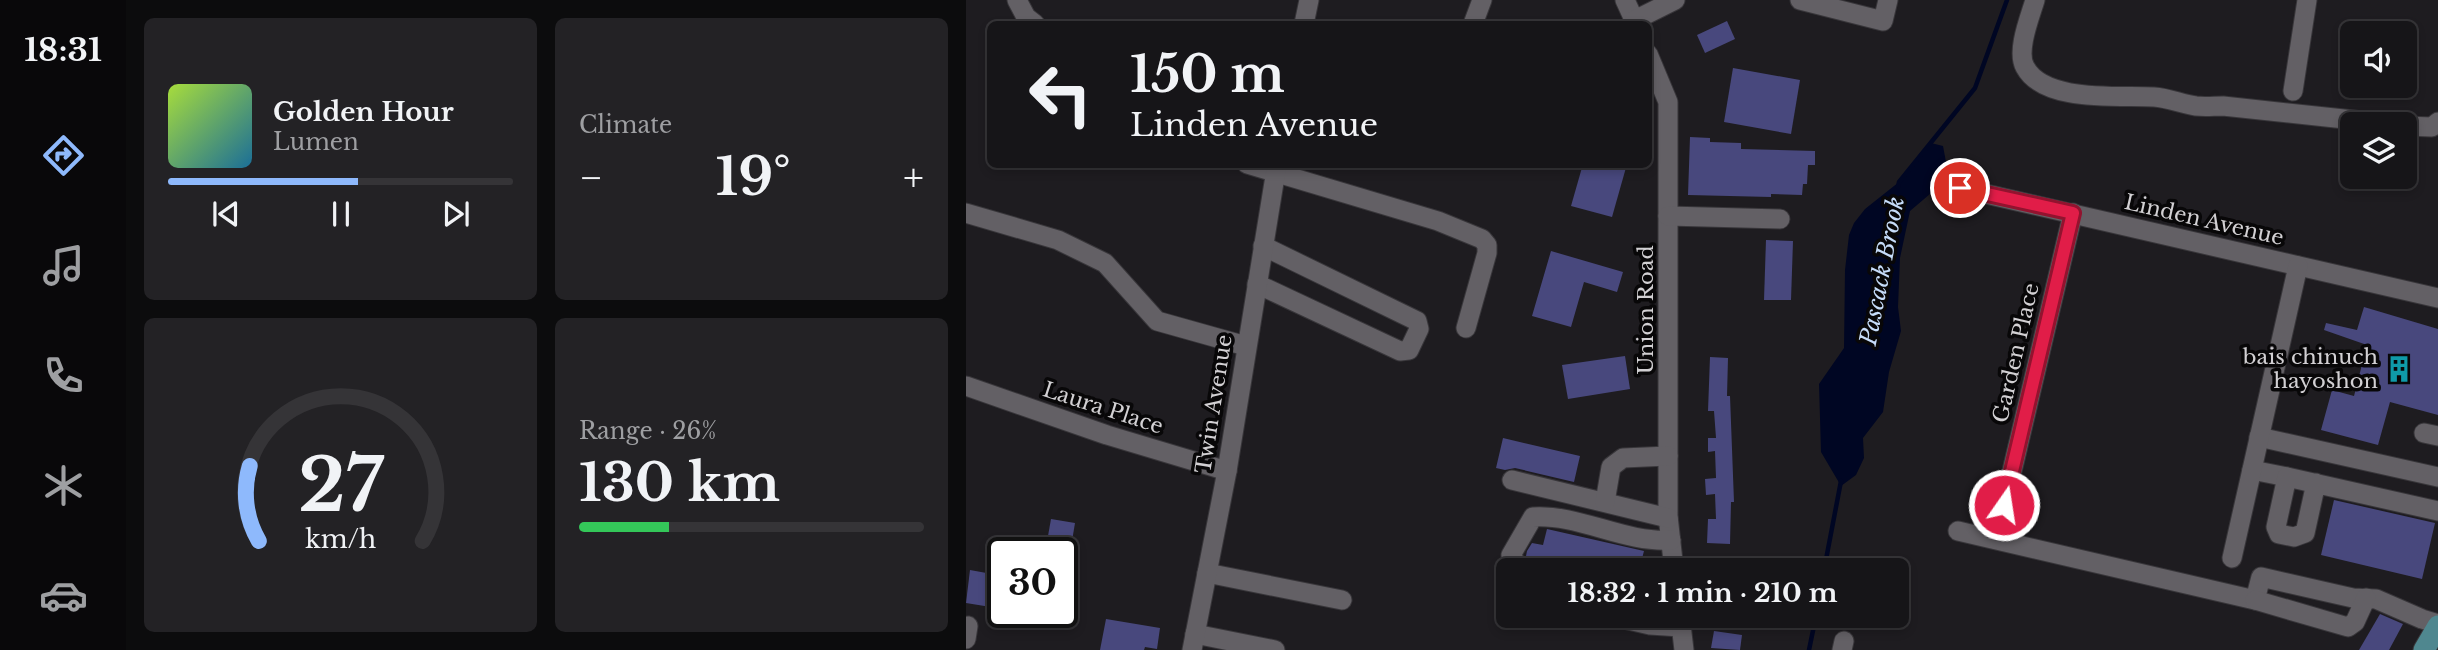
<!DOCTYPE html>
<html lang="en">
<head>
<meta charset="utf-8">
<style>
	:root { --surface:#161518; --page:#232225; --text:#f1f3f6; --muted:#9e9fa2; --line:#353437; --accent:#8eb9fc }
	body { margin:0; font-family:"Libre Baskerville",serif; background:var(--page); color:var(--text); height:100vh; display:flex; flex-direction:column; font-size:26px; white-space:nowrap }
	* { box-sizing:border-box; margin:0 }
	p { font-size:23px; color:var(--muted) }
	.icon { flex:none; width:38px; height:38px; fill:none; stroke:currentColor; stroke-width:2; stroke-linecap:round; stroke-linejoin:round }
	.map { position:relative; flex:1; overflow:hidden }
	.drawer { display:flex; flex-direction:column; gap:18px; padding:18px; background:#0c0c0d; width:840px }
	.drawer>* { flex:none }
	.hud { position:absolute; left:21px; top:21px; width:665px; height:147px; border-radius:10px; box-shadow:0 4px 10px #0003,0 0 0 2px var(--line); background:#161518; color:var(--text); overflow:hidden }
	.fabs { position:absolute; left:1374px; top:21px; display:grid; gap:14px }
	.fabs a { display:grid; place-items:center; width:77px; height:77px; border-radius:10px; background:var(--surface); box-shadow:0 4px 10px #0003,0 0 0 2px var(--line); font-size:35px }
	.speed { position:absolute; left:21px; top:537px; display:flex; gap:14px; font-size:35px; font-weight:700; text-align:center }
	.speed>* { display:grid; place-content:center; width:91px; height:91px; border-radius:50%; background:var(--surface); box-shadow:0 4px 10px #0003,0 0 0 2px var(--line); line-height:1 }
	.speed .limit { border:4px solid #111; border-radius:10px; background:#fff; color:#111 }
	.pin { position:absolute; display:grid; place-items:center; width:60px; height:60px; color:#fff; margin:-30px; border:4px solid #fff; border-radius:50%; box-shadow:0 2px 7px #0007 }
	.me { position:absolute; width:77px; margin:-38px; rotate:13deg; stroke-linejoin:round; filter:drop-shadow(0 0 5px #0008) }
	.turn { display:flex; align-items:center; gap:24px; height:147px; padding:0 28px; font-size:32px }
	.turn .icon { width:91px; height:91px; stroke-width:2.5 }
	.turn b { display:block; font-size:49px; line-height:60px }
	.big { font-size:52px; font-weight:800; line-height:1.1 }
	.drawer .card { flex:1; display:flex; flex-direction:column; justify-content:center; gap:10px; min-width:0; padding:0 24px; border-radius:10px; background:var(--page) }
	.drawer .dial { align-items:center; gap:0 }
	.dial svg { height:182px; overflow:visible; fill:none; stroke:var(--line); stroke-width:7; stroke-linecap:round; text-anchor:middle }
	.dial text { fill:var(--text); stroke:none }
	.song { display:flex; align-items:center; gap:21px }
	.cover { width:84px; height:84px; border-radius:10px; background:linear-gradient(135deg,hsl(80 70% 55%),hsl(200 70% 35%)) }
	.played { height:7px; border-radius:4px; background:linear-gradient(90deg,var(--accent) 55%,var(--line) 55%) }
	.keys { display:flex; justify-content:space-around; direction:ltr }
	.heat { display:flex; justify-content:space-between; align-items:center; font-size:38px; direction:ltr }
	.charge { height:10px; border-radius:5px; background:linear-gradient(90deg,#34c759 26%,var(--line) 0) }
	.drawer .tiles { flex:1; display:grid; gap:18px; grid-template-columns:repeat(2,1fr) }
	.trip { position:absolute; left:530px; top:558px; width:413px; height:70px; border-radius:10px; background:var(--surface); box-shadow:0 4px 10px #0003,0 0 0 2px var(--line); font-weight:800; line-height:70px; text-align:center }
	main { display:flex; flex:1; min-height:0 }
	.tabs { display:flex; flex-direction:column; width:126px; justify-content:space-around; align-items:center; background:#09080a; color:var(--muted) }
	.tabs .icon { width:49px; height:49px }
	.tabs .on { color:var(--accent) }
	.tabs b { font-size:32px; color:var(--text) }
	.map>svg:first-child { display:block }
	.water { fill:#000623 }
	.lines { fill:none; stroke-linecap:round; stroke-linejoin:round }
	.stream { stroke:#000623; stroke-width:4.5 }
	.building { fill:#48487d }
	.minor-casing { stroke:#38363a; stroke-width:21 }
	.major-casing { stroke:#38363a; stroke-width:23 }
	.minor { stroke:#636065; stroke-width:19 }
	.major { stroke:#4f878f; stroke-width:21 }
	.route-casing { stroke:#92132f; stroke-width:18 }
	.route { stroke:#e11d48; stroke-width:12 }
	.labels { text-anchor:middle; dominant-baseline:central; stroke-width:7; stroke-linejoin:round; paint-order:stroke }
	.street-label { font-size:21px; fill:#d2d0d3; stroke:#080708 }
	.poi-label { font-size:21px; fill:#d2d0d3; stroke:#080708; text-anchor:end }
	.water-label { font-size:23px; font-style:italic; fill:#c6dcf9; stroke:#080708 }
</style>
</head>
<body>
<main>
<nav class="tabs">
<b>18:31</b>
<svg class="icon on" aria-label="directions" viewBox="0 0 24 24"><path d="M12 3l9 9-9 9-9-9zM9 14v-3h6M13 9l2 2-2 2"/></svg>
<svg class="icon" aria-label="music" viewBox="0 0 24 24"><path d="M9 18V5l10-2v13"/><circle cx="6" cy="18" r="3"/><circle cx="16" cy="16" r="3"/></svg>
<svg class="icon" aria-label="phone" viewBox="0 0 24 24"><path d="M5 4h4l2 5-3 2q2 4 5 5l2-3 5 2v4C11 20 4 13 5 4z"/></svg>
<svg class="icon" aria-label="climate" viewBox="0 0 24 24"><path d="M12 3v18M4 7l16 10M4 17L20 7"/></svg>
<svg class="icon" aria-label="car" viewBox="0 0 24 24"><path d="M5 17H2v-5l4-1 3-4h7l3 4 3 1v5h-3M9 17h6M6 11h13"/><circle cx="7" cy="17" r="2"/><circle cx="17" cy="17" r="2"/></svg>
</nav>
<section class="drawer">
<div class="tiles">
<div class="card">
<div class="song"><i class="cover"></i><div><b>Golden Hour</b><p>Lumen</p></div></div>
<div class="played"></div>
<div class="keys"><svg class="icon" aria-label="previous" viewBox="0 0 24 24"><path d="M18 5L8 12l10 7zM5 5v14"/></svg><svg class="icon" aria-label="pause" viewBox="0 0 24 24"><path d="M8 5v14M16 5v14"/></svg><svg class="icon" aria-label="next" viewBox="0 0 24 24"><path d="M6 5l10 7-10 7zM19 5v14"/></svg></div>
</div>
<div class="card"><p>Climate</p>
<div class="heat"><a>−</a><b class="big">19°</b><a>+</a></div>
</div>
<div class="card dial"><svg viewBox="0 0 100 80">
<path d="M14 69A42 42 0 1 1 86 69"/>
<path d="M14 69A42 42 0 0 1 10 36" stroke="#8eb9fc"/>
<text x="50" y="56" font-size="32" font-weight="700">27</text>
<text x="50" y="72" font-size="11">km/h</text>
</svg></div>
<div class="card"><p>Range · 26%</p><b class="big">130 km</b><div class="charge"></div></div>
</div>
</section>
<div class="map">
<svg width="1472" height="650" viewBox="0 0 1472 650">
	<rect width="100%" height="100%" fill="#1e1c20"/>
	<polygon class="water" points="965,143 977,146 980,162 964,194 944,211 934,258 932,307 935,331 923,372 917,412 897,438 898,458 890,475 875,486 855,452 853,384 878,348 879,270 883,235 888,223 899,209 933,182"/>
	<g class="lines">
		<g class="stream">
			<polyline points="932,187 933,182 1009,88 1041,0"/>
			<polyline points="858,570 875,481"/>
			<polyline points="843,650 850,616"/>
		</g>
	</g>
	<g class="building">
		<polygon points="761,21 769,39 739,53 731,35"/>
		<polygon points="767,68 834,80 825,134 758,122"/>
		<polygon points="724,137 744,138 744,142 775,143 775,149 849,151 849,165 842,165 841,184 837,184 836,195 805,194 805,197 722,195"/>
		<polygon points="617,164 661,164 646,217 605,206"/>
		<polygon points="800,240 827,241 825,300 798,300"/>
		<polygon points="585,251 657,272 651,292 618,282 605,327 566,316"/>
		<polygon points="1398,307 1472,329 1472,415 1424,402 1412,445 1355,430 1366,390 1388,396 1401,345 1358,330 1360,323 1391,330"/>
		<polygon points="659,356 664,389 602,399 596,365"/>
		<polygon points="744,357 762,358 761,396 764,396 768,502 765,502 764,544 741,543 742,519 750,519 749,494 740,495 739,479 750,478 749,451 742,452 742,438 750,438 748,411 742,411"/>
		<polygon points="537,438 614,456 608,482 549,468 539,470 530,468"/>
		<polygon points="1368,500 1469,523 1456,579 1355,555"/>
		<polygon points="85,519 109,523 104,553 79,553"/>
		<polygon points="581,529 678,551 673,570 659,570 594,557 590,570 566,570 560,556 561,551 566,543 577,545"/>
		<polygon points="4,570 37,576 37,609 0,603"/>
		<polygon points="1414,614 1437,624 1423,650 1393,650"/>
		<polygon points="140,619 194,628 191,649 179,647 178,650 134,650"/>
		<polygon points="748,631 776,635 774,650 745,648"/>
	</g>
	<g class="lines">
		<defs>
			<g id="minor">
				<polyline points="51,0 60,17 69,24"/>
				<polyline points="659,0 670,24"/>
				<polyline points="834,0 917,21 922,0"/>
				<path d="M1069,0C1064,17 1050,51 1059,67C1078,103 1153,95 1188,97C1203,98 1216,104 1230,106C1239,107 1248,106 1257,106L1425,124"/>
				<polyline points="669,20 709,0"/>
				<polyline points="338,24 343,0"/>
				<polyline points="507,24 516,0"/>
				<polyline points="682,54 702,102 702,516 708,570"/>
				<polyline points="1327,91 1341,0"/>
				<polyline points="1438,126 1466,127 1472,122"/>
				<polyline points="281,164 472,221 516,239 521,245 521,253 500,328"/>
				<polyline points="994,188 1472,298"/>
				<polyline points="0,213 92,240 139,263 191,321 280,346"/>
				<polyline points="702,216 814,219"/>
				<polyline points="291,284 434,351 443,350 453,329 451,321 297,246"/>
				<polyline points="0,386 141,435 261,471"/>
				<polyline points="1458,433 1472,436"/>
				<polyline points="1293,437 1472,477"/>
				<polyline points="1286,470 1321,477"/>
				<polyline points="546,480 702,518"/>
				<polyline points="1350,483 1339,533 1328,537 1313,534 1310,527 1321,477 1472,511"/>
				<polyline points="639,502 645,467 657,458 702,456"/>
				<polyline points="1038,505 1107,213"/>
				<polyline points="992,531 1289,600 1295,577 1387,598 1410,599 1456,619 1472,624"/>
				<polyline points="1266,558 1332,266"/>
				<path d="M554,570L545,555L567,517C614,514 657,543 705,540"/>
				<polyline points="241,573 376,600"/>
				<polyline points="1289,600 1382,627 1389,622 1400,598"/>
				<polyline points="645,616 684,625 715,627"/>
				<polyline points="714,616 718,650"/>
				<polyline points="229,634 309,650"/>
				<polyline points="0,639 2,626"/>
				<polyline points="226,650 261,471 311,164"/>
				<polyline points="876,650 878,641"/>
			</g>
			<polyline id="major" points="1458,650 1472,626"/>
		</defs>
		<use href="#minor" class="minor-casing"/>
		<use href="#major" class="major-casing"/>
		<use href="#minor" class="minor"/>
		<use href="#major" class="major"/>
	</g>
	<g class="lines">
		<defs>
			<polyline id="route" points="994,188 1107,213 1038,505"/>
		</defs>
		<use href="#route" class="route-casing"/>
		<use href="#route" class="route"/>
	</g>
	<defs>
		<symbol id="building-bare" viewBox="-9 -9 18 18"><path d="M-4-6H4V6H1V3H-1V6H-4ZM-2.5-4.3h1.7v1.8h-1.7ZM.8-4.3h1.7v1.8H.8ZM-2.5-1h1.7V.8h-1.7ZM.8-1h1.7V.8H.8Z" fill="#0f9aa8" stroke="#080708" stroke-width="2.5" paint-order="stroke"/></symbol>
	</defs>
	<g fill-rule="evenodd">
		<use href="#building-bare" x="1414" y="350" width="38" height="38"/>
	</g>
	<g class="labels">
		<g class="street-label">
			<text transform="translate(1238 220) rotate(13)">Linden Avenue</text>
			<text transform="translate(680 310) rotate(-90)">Union Road</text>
			<text transform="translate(1050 353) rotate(-77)">Garden Place</text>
			<text transform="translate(248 404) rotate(-81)">Twin Avenue</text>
			<text transform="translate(137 408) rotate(18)">Laura Place</text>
		</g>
		<g class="poi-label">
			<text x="1412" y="357">bais chinuch<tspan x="1412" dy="24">hayoshon</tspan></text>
		</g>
		<g class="water-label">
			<text transform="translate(916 271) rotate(-79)">Pascack Brook</text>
		</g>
	</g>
</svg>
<div class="fabs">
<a><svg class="icon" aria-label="sound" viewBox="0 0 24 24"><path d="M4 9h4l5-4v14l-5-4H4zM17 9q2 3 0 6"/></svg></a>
<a><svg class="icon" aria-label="layers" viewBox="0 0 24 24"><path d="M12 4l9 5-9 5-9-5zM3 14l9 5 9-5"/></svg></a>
</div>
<div class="speed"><div class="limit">30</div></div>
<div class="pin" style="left:994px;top:188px;background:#d93025"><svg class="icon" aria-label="arrive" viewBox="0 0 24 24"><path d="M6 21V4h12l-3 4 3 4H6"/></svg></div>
<svg class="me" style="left:1038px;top:505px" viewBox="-20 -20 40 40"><circle r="17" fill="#e11d48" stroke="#fff" stroke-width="3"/><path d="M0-11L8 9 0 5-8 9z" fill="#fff"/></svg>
<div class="trip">18:32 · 1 min · 210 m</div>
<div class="hud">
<div class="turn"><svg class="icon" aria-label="left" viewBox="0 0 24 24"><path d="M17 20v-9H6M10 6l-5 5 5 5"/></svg><div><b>150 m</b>Linden Avenue</div></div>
</div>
</div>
</main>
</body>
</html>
